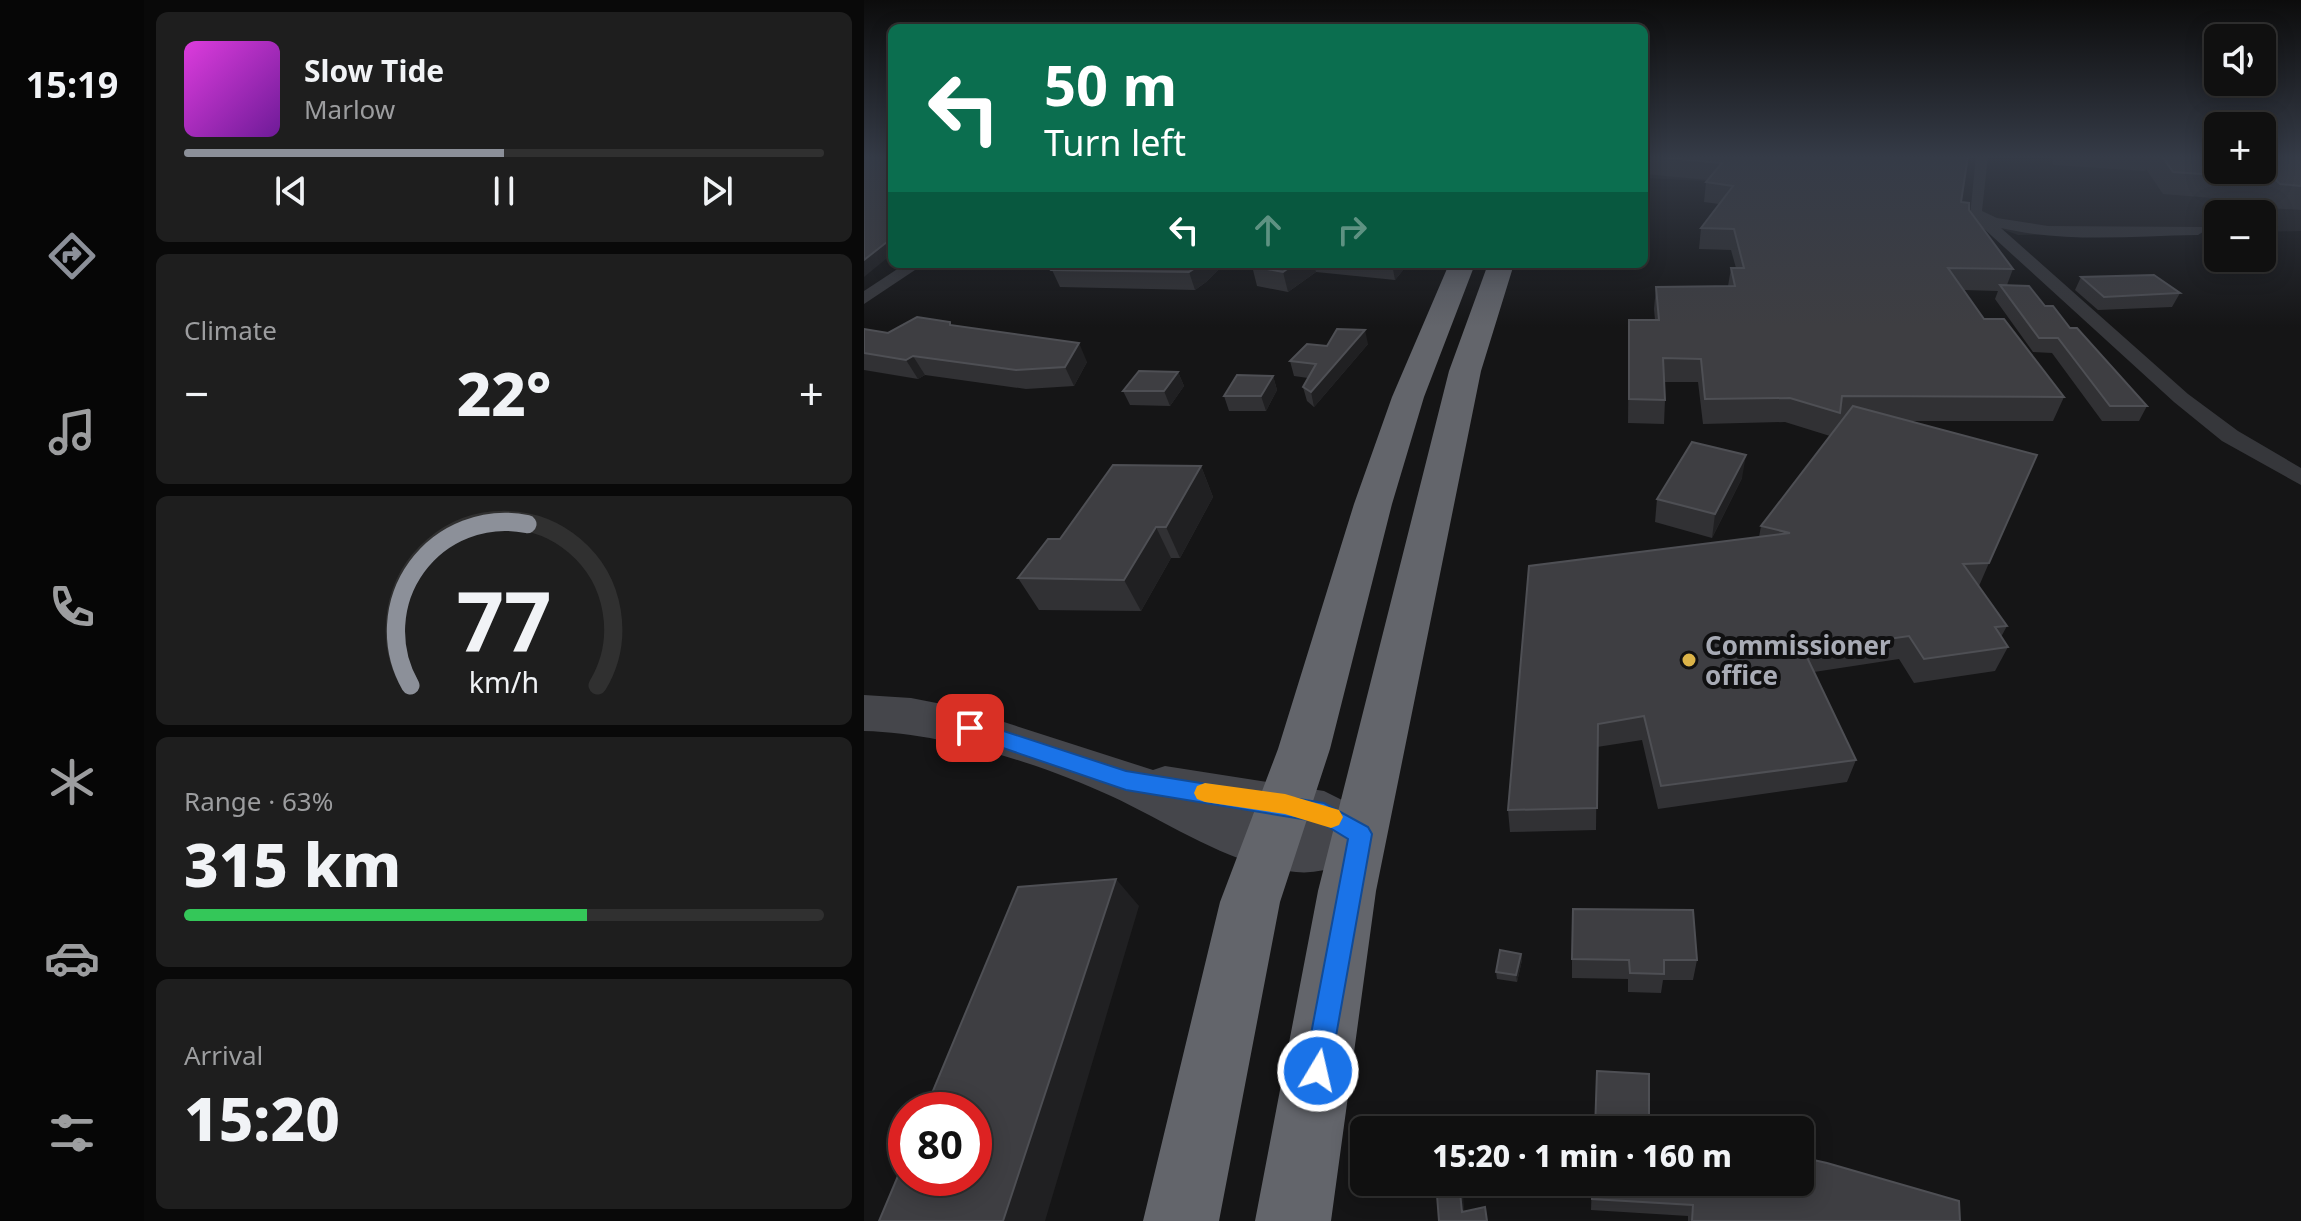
<!DOCTYPE html>
<html lang="en">
<head>
<meta charset="utf-8">
<style>
	:root { --surface:#101010; --page:#1e1e1e; --text:#f1f3f6; --muted:#9c9d9f; --line:#303030; --accent:#8c9099 }
	body { margin:0; font-family:"Noto Sans",sans-serif; background:var(--page); color:var(--text); height:100vh; display:flex; flex-direction:column; font-size:30px; white-space:nowrap }
	* { box-sizing:border-box; margin:0 }
	p { font-size:26px; color:var(--muted) }
	.icon { flex:none; width:44px; height:44px; fill:none; stroke:currentColor; stroke-width:2; stroke-linecap:round; stroke-linejoin:round }
	.map { position:relative; flex:1; overflow:hidden }
	.side { display:flex; flex-direction:column; gap:12px; padding:12px; background:#090909; width:720px }
	.side>* { flex:none }
	.banner { position:absolute; left:24px; top:24px; width:760px; height:244px; border-radius:12px; box-shadow:0 4px 20px #0003,0 0 0 2px var(--line); background:#0b6e4f; color:#fff; overflow:hidden }
	.tools { position:absolute; left:1340px; top:24px; display:grid; gap:16px }
	.tools a { display:grid; place-items:center; width:72px; height:72px; border-radius:12px; background:var(--surface); box-shadow:0 4px 20px #0003,0 0 0 2px var(--line); font-size:40px }
	.speed { position:absolute; left:24px; top:1092px; display:flex; gap:16px; font-size:40px; font-weight:700; text-align:center }
	.speed>* { display:grid; place-content:center; width:104px; height:104px; border-radius:50%; background:var(--surface); box-shadow:0 4px 20px #0003,0 0 0 2px var(--line); line-height:1 }
	.speed .limit { border:12px solid #d22; background:#fff; color:#111 }
	.pin { position:absolute; display:grid; place-items:center; width:68px; height:68px; color:#fff; margin:-34px; border-radius:16px; box-shadow:0 4px 12px #0006 }
	.me { position:absolute; width:88px; margin:-44px; rotate:9deg; stroke-linejoin:round; filter:drop-shadow(0 0 6px #0008) }
	.turn { display:flex; align-items:center; gap:28px; height:168px; padding:0 24px; font-size:36px }
	.turn .icon { width:104px; height:104px; stroke-width:2.5 }
	.turn b { display:block; font-size:56px; line-height:68px }
	.lanes { display:flex; align-items:center; height:76px; padding:0 24px; background:#0003; justify-content:center; gap:40px; direction:ltr }
	.lanes .off { opacity:.35 }
	.big { font-size:60px; font-weight:800; line-height:1.1 }
	.side .tile { flex:1; display:flex; flex-direction:column; justify-content:center; gap:12px; min-width:0; padding:0 28px; border-radius:12px; background:var(--page) }
	.side .dial { align-items:center; gap:0 }
	.dial svg { height:208px; overflow:visible; fill:none; stroke:var(--line); stroke-width:7; stroke-linecap:round; text-anchor:middle }
	.dial text { fill:var(--text); stroke:none }
	.song { display:flex; align-items:center; gap:24px }
	.cover { width:96px; height:96px; border-radius:12px; background:linear-gradient(135deg,hsl(300 70% 55%),hsl(280 70% 35%)) }
	.played { height:8px; border-radius:4px; background:linear-gradient(90deg,var(--accent) 50%,var(--line) 50%) }
	.keys { display:flex; justify-content:space-around; direction:ltr }
	.heat { display:flex; justify-content:space-between; align-items:center; font-size:44px; direction:ltr }
	.charge { height:12px; border-radius:6px; background:linear-gradient(90deg,#34c759 63%,var(--line) 0) }
	.trip { position:absolute; left:486px; top:1116px; width:464px; height:80px; border-radius:12px; background:var(--surface); box-shadow:0 4px 20px #0003,0 0 0 2px var(--line); font-weight:800; line-height:80px; text-align:center }
	main { display:flex; flex:1; min-height:0 }
	.tab-bar { display:flex; flex-direction:column; width:144px; justify-content:space-around; align-items:center; background:#060606; color:var(--muted) }
	.tab-bar .icon { width:56px; height:56px }
	.tab-bar .current { color:var(--accent) }
	.tab-bar b { font-size:36px; color:var(--text) }
	.map>svg:first-child { display:block }
	.built { fill:#212123 }
	.lines { fill:none; stroke-linecap:round; stroke-linejoin:round }
	.street { fill:#36373b; fill-rule:evenodd }
	.secondary { fill:#45464b; fill-rule:evenodd }
	.highway { fill:#63656b; fill-rule:evenodd }
	.wall { fill:#313134 }
	.shaded-wall { fill:#202022 }
	.building { fill:#3e3e42; stroke:#4e4f54; stroke-width:2 }
	.route { fill:#1a73e8; stroke:#114b97; stroke-width:2 }
	.slow { fill:#f59e0b }
	.poi-dot { fill:#dbb348; stroke:#101011; stroke-width:3 }
	.labels { text-anchor:middle; dominant-baseline:central; stroke-width:8; stroke-linejoin:round; paint-order:stroke }
	.poi-label { font-size:26px; font-weight:bold; fill:#a8abb5; stroke:#101011; text-anchor:start }
</style>
</head>
<body>
<main>
<nav class="tab-bar">
<b>15:19</b>
<svg class="icon current" aria-label="directions" viewBox="0 0 24 24"><path d="M12 3l9 9-9 9-9-9zM9 14v-3h6M13 9l2 2-2 2"/></svg>
<svg class="icon" aria-label="music" viewBox="0 0 24 24"><path d="M9 18V5l10-2v13"/><circle cx="6" cy="18" r="3"/><circle cx="16" cy="16" r="3"/></svg>
<svg class="icon" aria-label="phone" viewBox="0 0 24 24"><path d="M5 4h4l2 5-3 2q2 4 5 5l2-3 5 2v4C11 20 4 13 5 4z"/></svg>
<svg class="icon" aria-label="climate" viewBox="0 0 24 24"><path d="M12 3v18M4 7l16 10M4 17L20 7"/></svg>
<svg class="icon" aria-label="car" viewBox="0 0 24 24"><path d="M5 17H2v-5l4-1 3-4h7l3 4 3 1v5h-3M9 17h6M6 11h13"/><circle cx="7" cy="17" r="2"/><circle cx="17" cy="17" r="2"/></svg>
<svg class="icon" aria-label="filters" viewBox="0 0 24 24"><path d="M4 7h16M4 17h16"/><circle cx="9" cy="7" r="2"/><circle cx="15" cy="17" r="2"/></svg>
</nav>
<section class="side">
<div class="tile">
<div class="song"><i class="cover"></i><div><b>Slow Tide</b><p>Marlow</p></div></div>
<div class="played"></div>
<div class="keys"><svg class="icon" aria-label="previous" viewBox="0 0 24 24"><path d="M18 5L8 12l10 7zM5 5v14"/></svg><svg class="icon" aria-label="pause" viewBox="0 0 24 24"><path d="M8 5v14M16 5v14"/></svg><svg class="icon" aria-label="next" viewBox="0 0 24 24"><path d="M6 5l10 7-10 7zM19 5v14"/></svg></div>
</div>
<div class="tile"><p>Climate</p>
<div class="heat"><a>−</a><b class="big">22°</b><a>+</a></div>
</div>
<div class="tile dial"><svg viewBox="0 0 100 80">
<path d="M14 69A42 42 0 1 1 86 69"/>
<path d="M14 69A42 42 0 0 1 59 7" stroke="#8c9099"/>
<text x="50" y="56" font-size="32" font-weight="700">77</text>
<text x="50" y="72" font-size="11">km/h</text>
</svg></div>
<div class="tile"><p>Range · 63%</p><b class="big">315 km</b><div class="charge"></div></div>
<div class="tile"><p>Arrival</p><b class="big">15:20</b></div>
</section>
<div class="map">
<svg width="1437" height="1221" viewBox="0 0 1437 1221">
	<rect width="100%" height="100%" fill="#151516"/>
	<polygon class="built" points="780,156 1354,156 1354,170 1398,170 1437,156 1437,231 1398,232 1398,214 1354,214 1354,233 1154,235 1080,208 841,181 780,178"/>
	<g class="lines">
		<g class="street">
			<path d="M1112,156H1124L1118,211L1133,218L1184,226L1339,227L1342,230L1334,235C1269,236 1201,243 1137,228L1324,394L1374,431L1437,468V485L1358,441L1310,402L1106,216Z"/>
			<polygon points="41,264 60,264 0,304 0,291"/>
		</g>
		<path class="secondary" d="M0,695L47,698L93,707L289,770L301,766L460,791L514,818L521,834L514,850C488,861 461,875 432,872C366,866 306,823 247,796C175,763 79,733 0,731Z"/>
		<g class="highway">
			<polygon points="585,264 611,264 560,397 528,504 466,749 416,902 355,1221 279,1221 356,902 414,749 490,504 528,397"/>
			<polygon points="624,264 650,264 617,371 512,891 467,1221 391,1221 454,891 585,371"/>
		</g>
	</g>
	<g class="wall">
		<polygon points="780,156 1104,156 1097,202 1105,210 1149,269 1143,285 1181,306 1206,328 1283,406 1275,421 1238,421 1188,353 1169,352 1131,299 1134,291 1100,290 1120,319 1200,397 1189,421 1043,421 1125,563 1115,586 1143,626 1137,637 1144,647 1131,671 1050,683 1035,659 950,672 992,760 983,782 794,809 778,740 733,747 732,830 646,832 644,810 895,537 897,526 966,436 921,422 839,424 834,382 800,382 801,400 800,424 764,423 765,320 791,320 790,309 792,287 864,286 867,268 872,268 867,250 835,249 837,228 855,204 840,202 842,182 844,180 780,174"/>
		<polygon points="1187,156 1437,156 1437,210 1403,208 1398,202 1299,194 1282,169 1281,171 1189,165"/>
		<polygon points="66,264 111,264 110,265 68,267"/>
		<polygon points="195,264 360,264 342,282 331,290 196,287 188,270"/>
		<polygon points="389,264 544,264 531,280 452,272 424,292 393,286 388,266"/>
		<polygon points="1217,277 1316,293 1308,307 1234,310 1211,290"/>
		<polygon points="86,322 88,326 223,362 210,386 162,389 61,375 54,379 0,370 0,329 24,333"/>
		<polygon points="504,344 450,407 443,401 439,387 444,378 430,376 426,361 463,346"/>
		<polygon points="314,372 320,386 306,406 266,405 259,391"/>
		<polygon points="409,376 413,390 402,411 365,411 360,396"/>
		<polygon points="337,466 349,497 316,558 307,558 277,611 175,610 154,578 196,539"/>
		<polygon points="878,478 848,538 791,522 793,499"/>
		<polygon points="657,954 658,960 653,982 633,979 632,972"/>
		<polygon points="708,959 833,960 829,980 799,980 797,993 764,992 764,979 708,978"/>
		<polygon points="728,1182 1096,1221 824,1221 824,1216 727,1210"/>
	</g>
	<g class="shaded-wall">
		<polygon points="28,238 28,254 0,277 0,260"/>
		<polygon points="337,264 360,264 342,282 331,290 325,272"/>
		<polygon points="430,264 450,264 452,272 424,292 419,272"/>
		<polygon points="528,264 544,264 531,280"/>
		<polygon points="501,330 504,344 450,407 447,392"/>
		<polygon points="215,343 223,362 210,386 201,367"/>
		<polygon points="49,356 61,375 54,379 42,360"/>
		<polygon points="314,372 320,386 306,406 300,391"/>
		<polygon points="409,376 413,390 402,411 397,396"/>
		<polygon points="882,455 878,478 848,538 851,514"/>
		<polygon points="337,466 349,497 316,558 302,527"/>
		<polygon points="292,527 307,558 277,611 260,580"/>
		<polygon points="252,879 275,906 181,1221 139,1221"/>
		<polygon points="657,954 658,960 653,982 652,975"/>
		<polygon points="595,1182 598,1182 601,1219 598,1212"/>
	</g>
	<g class="building">
		<polygon points="0,156 28,156 28,238 0,260"/>
		<polygon points="782,156 1104,156 1097,202 1105,203 1105,210 1149,269 1084,268 1120,319 1140,319 1200,397 978,396 976,413 926,398 841,399 837,359 799,358 801,400 765,399 765,320 795,320 792,287 871,286 867,268 880,268 870,229 837,228 869,186 842,182 858,163"/>
		<polygon points="1298,156 1354,156 1354,170 1398,170 1398,156 1437,156 1437,186 1416,184 1411,179 1309,172"/>
		<polygon points="195,264 337,264 325,272 188,270"/>
		<polygon points="389,264 430,264 419,272 388,266"/>
		<polygon points="1290,275 1316,293 1240,297 1217,277"/>
		<polygon points="1136,285 1165,286 1181,306 1189,306 1206,328 1213,328 1283,406 1246,406 1194,338 1175,338"/>
		<polygon points="53,317 86,322 86,325 215,343 201,367 152,370 49,356 42,360 0,353 0,329 24,333"/>
		<polygon points="473,329 501,330 447,392 439,387 452,364 426,361 443,344 463,346"/>
		<polygon points="275,371 314,372 300,391 259,391"/>
		<polygon points="373,375 409,376 397,396 360,396"/>
		<polygon points="989,406 1173,455 1125,563 1099,564 1143,626 1131,627 1144,647 1060,659 1045,636 940,651 992,760 797,786 780,716 734,724 733,808 644,810 665,566 926,533 897,526"/>
		<polygon points="828,442 882,455 851,514 793,499"/>
		<polygon points="249,465 337,466 302,527 292,527 260,580 154,578 184,539 196,539"/>
		<polygon points="252,879 139,1221 15,1221 42,1157 42,1178 110,1178 110,1110 61,1110 154,887"/>
		<polygon points="709,909 829,910 833,960 800,960 800,974 766,973 765,960 708,959"/>
		<polygon points="636,950 657,954 652,975 632,972"/>
		<polygon points="733,1071 785,1074 785,1122 832,1124 861,1130 731,1130"/>
		<polygon points="936,1157 963,1163 1095,1201 1096,1221 828,1221 829,1205 728,1199 728,1182 936,1182"/>
		<polygon points="572,1182 595,1182 598,1212 621,1207 623,1221 575,1221"/>
	</g>
	<linearGradient id="sky" x2="0" y2="1"><stop stop-color="#0c0c0c"/><stop offset="0.48" stop-color="#353b47"/><stop offset="1" stop-color="#353b47" stop-opacity="0"/></linearGradient>
	<rect width="1437" height="327" fill="url(#sky)"/>
	<polygon class="route" points="106,720 262,771 460,803 504,827 508,834 464,1081 454,1085 444,1081 440,1071 484,839 456,822 262,790 98,734 95,728"/>
	<polygon class="slow" points="341,783 421,794 475,810 479,817 475,825 467,828 421,814 341,802 333,799 330,793 333,786"/>
	<circle class="poi-dot" cx="825" cy="660" r="8"/>
	<g class="labels">
		<g class="poi-label">
			<text x="841" y="645">Commissioner<tspan x="841" dy="30">office</tspan></text>
		</g>
	</g>
</svg>
<div class="tools">
<a><svg class="icon" aria-label="sound" viewBox="0 0 24 24"><path d="M4 9h4l5-4v14l-5-4H4zM17 9q2 3 0 6"/></svg></a>
<a>+</a>
<a>−</a>
</div>
<div class="speed"><div class="limit">80</div></div>
<div class="pin" style="left:106px;top:728px;background:#d93025"><svg class="icon" aria-label="arrive" viewBox="0 0 24 24"><path d="M6 21V4h12l-3 4 3 4H6"/></svg></div>
<svg class="me" style="left:454px;top:1071px" viewBox="-20 -20 40 40"><circle r="17" fill="#1a73e8" stroke="#fff" stroke-width="3"/><path d="M0-11L8 9 0 5-8 9z" fill="#fff"/></svg>
<div class="trip">15:20 · 1 min · 160 m</div>
<div class="banner">
<div class="turn"><svg class="icon" aria-label="left" viewBox="0 0 24 24"><path d="M17 20v-9H6M10 6l-5 5 5 5"/></svg><div><b>50 m</b>Turn left</div></div>
<div class="lanes"><svg class="icon" aria-label="left" viewBox="0 0 24 24"><path d="M17 20v-9H6M10 6l-5 5 5 5"/></svg><svg class="icon off" aria-label="ahead" viewBox="0 0 24 24"><path d="M12 20V5M6 11l6-6 6 6"/></svg><svg class="icon off" aria-label="right" viewBox="0 0 24 24"><path d="M7 20v-9h11M14 6l5 5-5 5"/></svg></div>
</div>
</div>
</main>
</body>
</html>
